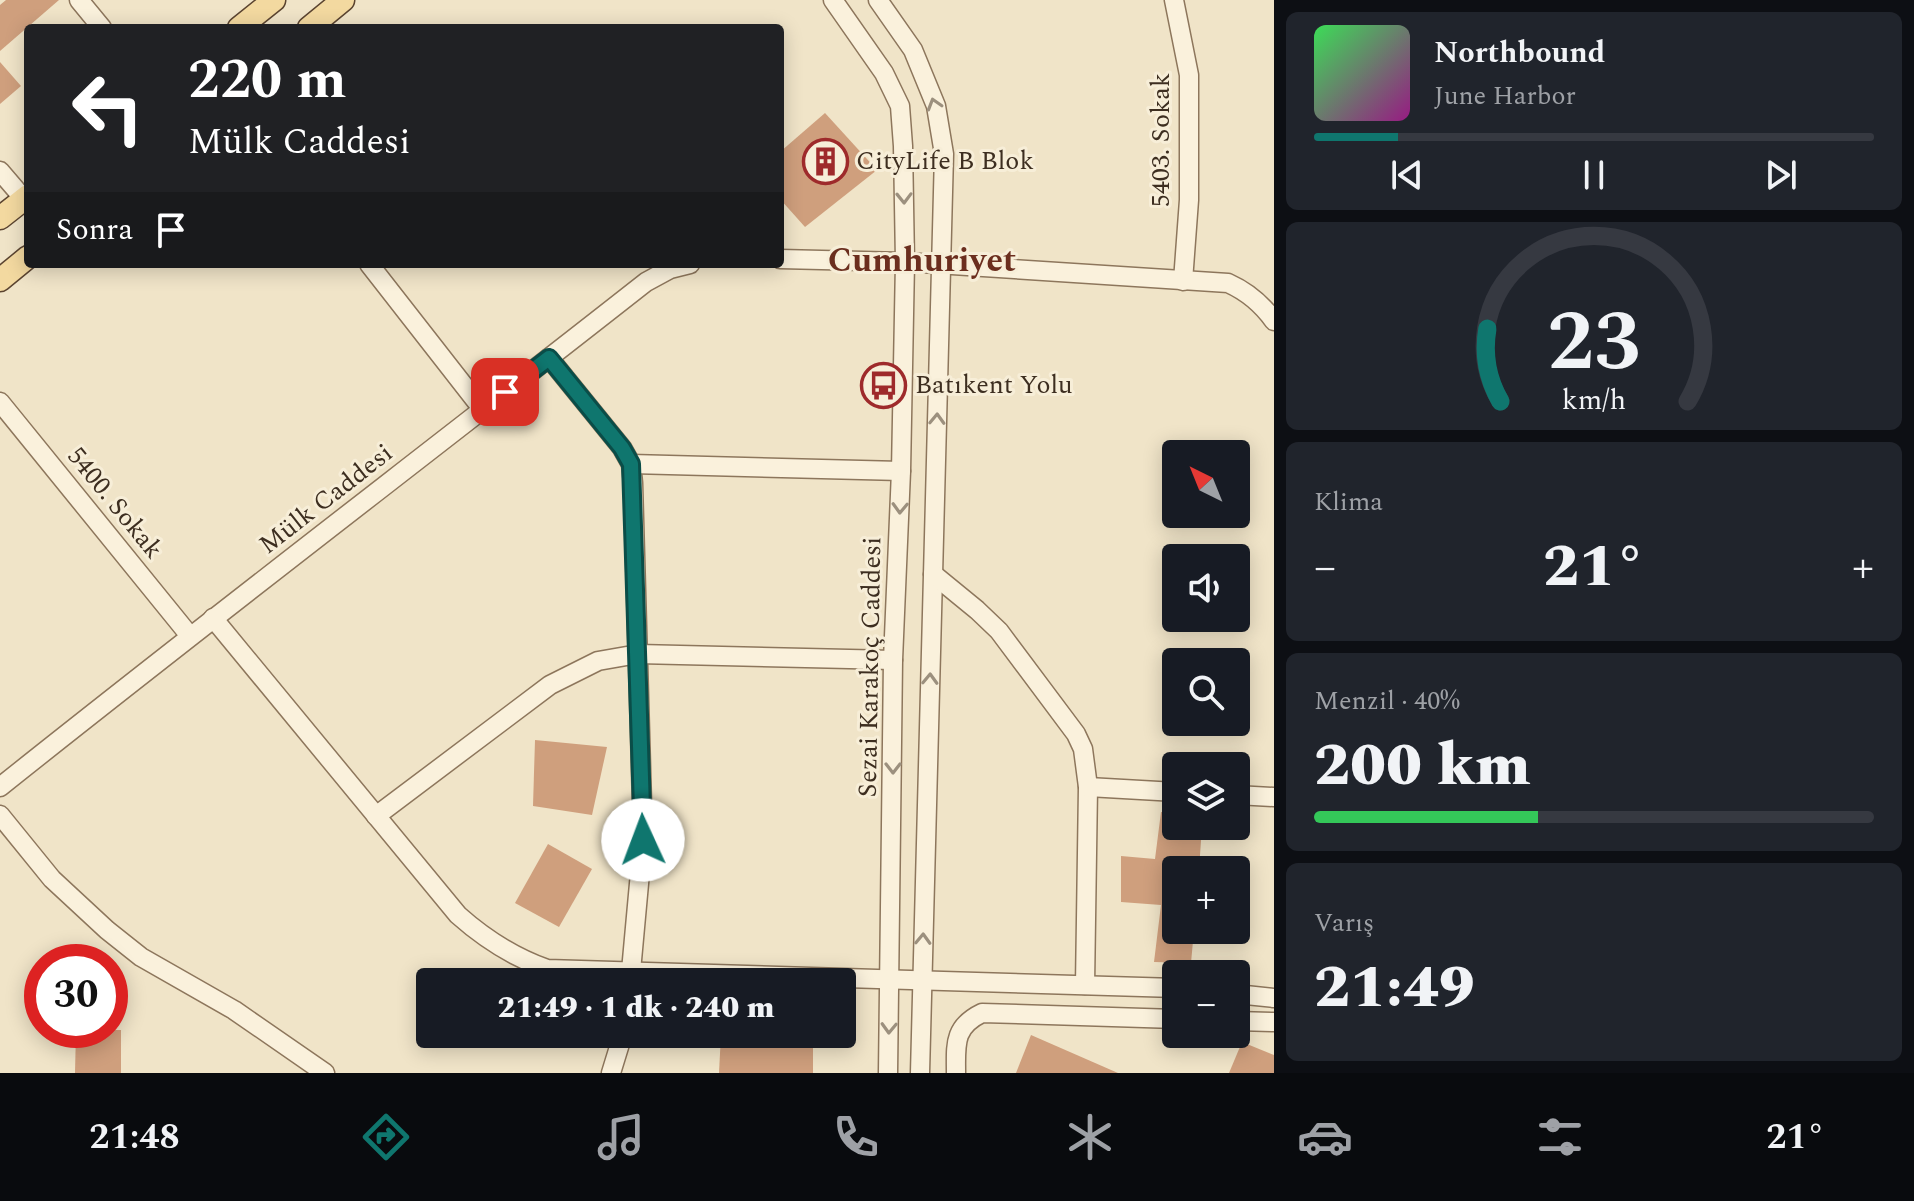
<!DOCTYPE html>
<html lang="tr">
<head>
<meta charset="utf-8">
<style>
	:root { --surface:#171b24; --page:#20242c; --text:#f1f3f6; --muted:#9ea1a6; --line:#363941; --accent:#0f766e }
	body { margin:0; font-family:Spectral,serif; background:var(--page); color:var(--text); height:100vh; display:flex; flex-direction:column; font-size:30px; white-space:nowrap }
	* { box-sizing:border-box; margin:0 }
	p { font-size:26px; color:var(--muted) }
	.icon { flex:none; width:44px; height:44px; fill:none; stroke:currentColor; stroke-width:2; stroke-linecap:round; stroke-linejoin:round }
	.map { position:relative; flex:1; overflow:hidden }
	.side { display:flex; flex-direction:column; gap:12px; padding:12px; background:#0d0f14; width:640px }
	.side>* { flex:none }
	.guide { position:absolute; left:24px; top:24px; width:760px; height:244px; border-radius:8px; box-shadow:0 4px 20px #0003; background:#202124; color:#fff; overflow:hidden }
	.needle { width:52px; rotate:317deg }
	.tools { position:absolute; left:1162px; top:440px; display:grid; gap:16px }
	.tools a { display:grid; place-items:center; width:88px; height:88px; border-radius:8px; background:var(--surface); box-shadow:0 4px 20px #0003; font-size:40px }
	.speed { position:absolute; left:24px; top:944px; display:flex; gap:16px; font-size:40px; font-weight:700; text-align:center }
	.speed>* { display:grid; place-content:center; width:104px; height:104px; border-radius:50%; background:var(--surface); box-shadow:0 4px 20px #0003; line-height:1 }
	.speed .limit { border:12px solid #d22; background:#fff; color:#111 }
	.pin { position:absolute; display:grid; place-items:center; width:68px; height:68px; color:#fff; margin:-34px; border-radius:16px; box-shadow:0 4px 12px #0006 }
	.me { position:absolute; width:88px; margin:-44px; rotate:358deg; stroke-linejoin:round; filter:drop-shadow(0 0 6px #0008) }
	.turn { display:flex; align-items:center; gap:28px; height:168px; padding:0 32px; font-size:36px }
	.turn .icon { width:104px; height:104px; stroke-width:2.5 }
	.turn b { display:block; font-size:56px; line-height:68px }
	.then { display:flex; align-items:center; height:76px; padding:0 32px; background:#0003; gap:16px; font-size:30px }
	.big { font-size:60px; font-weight:800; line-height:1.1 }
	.side .widget { flex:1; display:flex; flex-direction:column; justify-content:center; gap:12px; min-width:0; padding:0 28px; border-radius:12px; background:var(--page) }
	.side .dial { align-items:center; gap:0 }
	.dial svg { height:208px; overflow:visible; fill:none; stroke:var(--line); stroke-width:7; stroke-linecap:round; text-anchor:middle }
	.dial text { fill:var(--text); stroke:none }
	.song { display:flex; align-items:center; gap:24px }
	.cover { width:96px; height:96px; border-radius:12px; background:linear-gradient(135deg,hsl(130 70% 55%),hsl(310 70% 35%)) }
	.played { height:8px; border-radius:4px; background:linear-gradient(90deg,var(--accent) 15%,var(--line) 15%) }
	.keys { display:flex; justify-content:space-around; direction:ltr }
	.heat { display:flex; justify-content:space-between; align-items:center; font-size:44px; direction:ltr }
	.charge { height:12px; border-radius:6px; background:linear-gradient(90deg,#34c759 40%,var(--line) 0) }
	.trip { position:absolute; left:416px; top:968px; width:440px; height:80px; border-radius:8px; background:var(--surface); box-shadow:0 4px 20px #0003; font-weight:800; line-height:80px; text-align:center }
	.dock { display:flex; height:128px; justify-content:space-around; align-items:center; background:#090b0e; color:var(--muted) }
	.dock .icon { width:56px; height:56px }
	.dock .active { color:var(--accent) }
	.dock b { font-size:36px; color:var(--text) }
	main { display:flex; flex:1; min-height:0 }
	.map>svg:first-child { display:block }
	.building { fill:#cf9f7d }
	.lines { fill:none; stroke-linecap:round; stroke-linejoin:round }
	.minor-casing { stroke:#8d765c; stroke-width:21 }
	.major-casing { stroke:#5b4430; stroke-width:25 }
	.minor { stroke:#faf1dc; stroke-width:18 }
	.major { stroke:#f3d9a0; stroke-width:22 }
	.oneway { stroke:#9c907e }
	.route-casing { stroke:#0a4d48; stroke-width:20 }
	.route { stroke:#0f766e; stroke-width:14 }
	.labels { text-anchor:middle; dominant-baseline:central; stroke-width:6; stroke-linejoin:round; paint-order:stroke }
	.street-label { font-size:26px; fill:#3d2e20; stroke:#f7eed8 }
	.poi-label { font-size:26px; fill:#3d2e20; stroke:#f7eed8; text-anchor:start }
	.district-label { font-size:34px; font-weight:bold; fill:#6b2e1e; stroke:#f7eed8 }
</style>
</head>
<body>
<main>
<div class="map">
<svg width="1274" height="1073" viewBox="0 0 1274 1073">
	<rect width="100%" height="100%" fill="#f0e4c8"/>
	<g class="building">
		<polygon points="6,0 59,0 0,51 0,5"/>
		<polygon points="0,62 21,86 0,104"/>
		<polygon points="825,113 877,170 805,227 780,199 780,152"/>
		<polygon points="535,740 607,747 592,815 533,806"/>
		<polygon points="1161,812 1176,813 1176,826 1202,826 1199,870 1176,870 1176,930 1194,930 1191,963 1154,962 1161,905 1121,902 1121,856 1155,859"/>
		<polygon points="548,844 592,869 559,927 515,903"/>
		<polygon points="76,1030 121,1030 121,1073 75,1073"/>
		<polygon points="721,1034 813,1034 813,1073 719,1073"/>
		<polygon points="1031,1035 1118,1073 1016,1073"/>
		<polygon points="1242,1042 1274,1055 1274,1073 1229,1073"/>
	</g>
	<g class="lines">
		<defs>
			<g id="minor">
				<polyline points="79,0 102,28"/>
				<polyline points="833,0 884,73 900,106 903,146 905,262 901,471 893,660 888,1073"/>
				<polyline points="878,0 913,50 936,106 944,154 920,1073"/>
				<polyline points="1174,0 1189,75 1189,200 1183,281"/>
				<polyline points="0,171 24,199"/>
				<path d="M780,259L905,262L1228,283C1248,292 1262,304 1274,321"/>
				<polyline points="369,264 483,410"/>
				<polyline points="549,358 622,448 631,464 633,483 643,840 630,982"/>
				<polyline points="0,402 190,636"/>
				<polyline points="631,464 901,471"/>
				<polyline points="933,574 977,610 999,631 1076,734 1083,749 1088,787 1085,985"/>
				<path d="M213,618L458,915C485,939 513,957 547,969L1176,988"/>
				<path d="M0,787C214,616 431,451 646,282L670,269L690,264"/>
				<polyline points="1088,787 1176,792"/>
				<polyline points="1236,795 1274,797"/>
				<polyline points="0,815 52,879 107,930 141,957 234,1010 325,1073"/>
				<polyline points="376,816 550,685 598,661 638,654 893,660"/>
				<polyline points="1236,994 1274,998"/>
				<polyline points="1236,1021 1274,1022"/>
				<polyline points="611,1073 623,1034"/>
				<path d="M956,1073C956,1045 953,1027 982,1013L1176,1019"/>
			</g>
			<g id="major">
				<polyline points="239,28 274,0"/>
				<polyline points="309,28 343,0"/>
				<polyline points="0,218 28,196"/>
				<polyline points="0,280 28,257"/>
			</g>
		</defs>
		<use href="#minor" class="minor-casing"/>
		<use href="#major" class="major-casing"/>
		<use href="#minor" class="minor"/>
		<use href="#major" class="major"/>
	</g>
	<defs><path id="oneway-chevron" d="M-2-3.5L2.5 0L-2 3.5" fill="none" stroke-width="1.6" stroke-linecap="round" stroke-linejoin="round" transform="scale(2)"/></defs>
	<g class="oneway">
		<use href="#oneway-chevron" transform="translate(934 104) rotate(-107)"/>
		<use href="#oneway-chevron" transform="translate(904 198) rotate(89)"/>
		<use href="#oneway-chevron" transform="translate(937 419) rotate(-88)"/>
		<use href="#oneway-chevron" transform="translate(900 508) rotate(92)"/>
		<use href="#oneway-chevron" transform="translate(930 679) rotate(-88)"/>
		<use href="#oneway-chevron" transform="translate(893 768) rotate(90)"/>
		<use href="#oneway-chevron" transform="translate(923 939) rotate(-88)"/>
		<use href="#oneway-chevron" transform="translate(889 1028) rotate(92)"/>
	</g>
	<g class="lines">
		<defs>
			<polyline id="route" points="505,392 549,358 622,448 631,464 643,840"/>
		</defs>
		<use href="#route" class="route-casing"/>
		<use href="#route" class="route"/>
	</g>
	<defs>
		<symbol id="building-ring" viewBox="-11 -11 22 22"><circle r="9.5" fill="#f7eed8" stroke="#9e2a2b" stroke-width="1.5"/><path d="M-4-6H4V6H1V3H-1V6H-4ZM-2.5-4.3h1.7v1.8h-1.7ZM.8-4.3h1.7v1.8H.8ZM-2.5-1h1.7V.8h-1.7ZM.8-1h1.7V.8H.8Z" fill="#9e2a2b"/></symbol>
		<symbol id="bus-ring" viewBox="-11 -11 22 22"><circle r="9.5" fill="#f7eed8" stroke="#9e2a2b" stroke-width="1.5"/><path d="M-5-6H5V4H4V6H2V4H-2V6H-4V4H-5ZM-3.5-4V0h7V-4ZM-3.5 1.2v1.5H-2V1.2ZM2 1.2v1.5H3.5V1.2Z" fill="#9e2a2b"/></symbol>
	</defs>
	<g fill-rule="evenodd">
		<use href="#building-ring" x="800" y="136" width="51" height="51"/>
		<use href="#bus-ring" x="858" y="360" width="51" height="51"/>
	</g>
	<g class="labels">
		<g class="street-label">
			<text transform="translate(1161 140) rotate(-90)">5403. Sokak</text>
			<text transform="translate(326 499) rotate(-38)">Mülk Caddesi</text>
			<text transform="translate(115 503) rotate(51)">5400. Sokak</text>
			<text transform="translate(870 667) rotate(-89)">Sezai Karakoç Caddesi</text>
		</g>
		<g class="poi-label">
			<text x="856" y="161">CityLife B Blok</text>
			<text x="915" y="385">Batıkent Yolu</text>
		</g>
		<g class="district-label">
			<text x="922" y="261">Cumhuriyet</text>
		</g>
	</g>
</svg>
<div class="tools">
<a><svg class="needle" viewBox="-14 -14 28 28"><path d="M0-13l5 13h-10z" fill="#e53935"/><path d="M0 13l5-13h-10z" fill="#9ea1a6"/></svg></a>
<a><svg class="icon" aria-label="sound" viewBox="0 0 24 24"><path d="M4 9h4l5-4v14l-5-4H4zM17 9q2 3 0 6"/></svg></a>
<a><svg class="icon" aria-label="search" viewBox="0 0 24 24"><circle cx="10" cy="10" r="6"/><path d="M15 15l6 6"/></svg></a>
<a><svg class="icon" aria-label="layers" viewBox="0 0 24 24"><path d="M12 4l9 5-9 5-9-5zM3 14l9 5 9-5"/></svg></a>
<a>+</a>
<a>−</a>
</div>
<div class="speed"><div class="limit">30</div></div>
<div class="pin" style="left:505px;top:392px;background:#d93025"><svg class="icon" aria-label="arrive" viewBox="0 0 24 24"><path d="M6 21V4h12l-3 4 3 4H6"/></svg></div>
<svg class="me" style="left:643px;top:840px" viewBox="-20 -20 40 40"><circle r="19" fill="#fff"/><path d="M0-13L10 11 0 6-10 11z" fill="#0f766e"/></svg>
<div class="trip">21:49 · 1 dk · 240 m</div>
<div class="guide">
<div class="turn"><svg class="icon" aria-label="left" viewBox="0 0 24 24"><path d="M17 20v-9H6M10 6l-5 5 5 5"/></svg><div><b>220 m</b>Mülk Caddesi</div></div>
<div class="then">Sonra<svg class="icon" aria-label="arrive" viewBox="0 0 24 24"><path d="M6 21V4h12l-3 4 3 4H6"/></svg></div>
</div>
</div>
<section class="side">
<div class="widget">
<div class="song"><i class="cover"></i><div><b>Northbound</b><p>June Harbor</p></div></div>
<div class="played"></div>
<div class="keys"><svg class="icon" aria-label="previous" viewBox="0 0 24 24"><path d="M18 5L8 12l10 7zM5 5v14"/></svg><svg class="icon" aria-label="pause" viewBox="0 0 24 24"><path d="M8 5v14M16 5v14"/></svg><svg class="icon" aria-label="next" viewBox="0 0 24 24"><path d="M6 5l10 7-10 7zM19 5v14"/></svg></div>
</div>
<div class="widget dial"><svg viewBox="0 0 100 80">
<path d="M14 69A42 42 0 1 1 86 69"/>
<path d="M14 69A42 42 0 0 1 9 41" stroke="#0f766e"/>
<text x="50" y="56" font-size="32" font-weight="700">23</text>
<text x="50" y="72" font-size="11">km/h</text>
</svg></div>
<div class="widget"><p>Klima</p>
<div class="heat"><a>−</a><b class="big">21°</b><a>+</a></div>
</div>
<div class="widget"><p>Menzil · 40%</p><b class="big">200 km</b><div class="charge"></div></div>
<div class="widget"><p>Varış</p><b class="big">21:49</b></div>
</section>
</main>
<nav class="dock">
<b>21:48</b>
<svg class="icon active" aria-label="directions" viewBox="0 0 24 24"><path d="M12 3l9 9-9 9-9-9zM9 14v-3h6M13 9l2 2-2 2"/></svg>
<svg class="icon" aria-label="music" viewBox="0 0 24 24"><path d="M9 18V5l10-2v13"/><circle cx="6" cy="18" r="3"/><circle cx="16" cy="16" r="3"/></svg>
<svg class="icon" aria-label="phone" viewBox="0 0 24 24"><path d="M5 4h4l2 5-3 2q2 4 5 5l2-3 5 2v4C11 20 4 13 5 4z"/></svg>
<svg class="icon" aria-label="climate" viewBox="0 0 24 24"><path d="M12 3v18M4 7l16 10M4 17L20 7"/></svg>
<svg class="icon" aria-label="car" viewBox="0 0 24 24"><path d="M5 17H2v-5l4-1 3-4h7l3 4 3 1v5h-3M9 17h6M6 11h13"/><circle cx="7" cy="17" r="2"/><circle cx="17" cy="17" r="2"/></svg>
<svg class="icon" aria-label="filters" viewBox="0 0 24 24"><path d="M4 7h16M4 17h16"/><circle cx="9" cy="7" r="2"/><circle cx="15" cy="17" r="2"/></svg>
<b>21°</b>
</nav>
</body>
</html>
